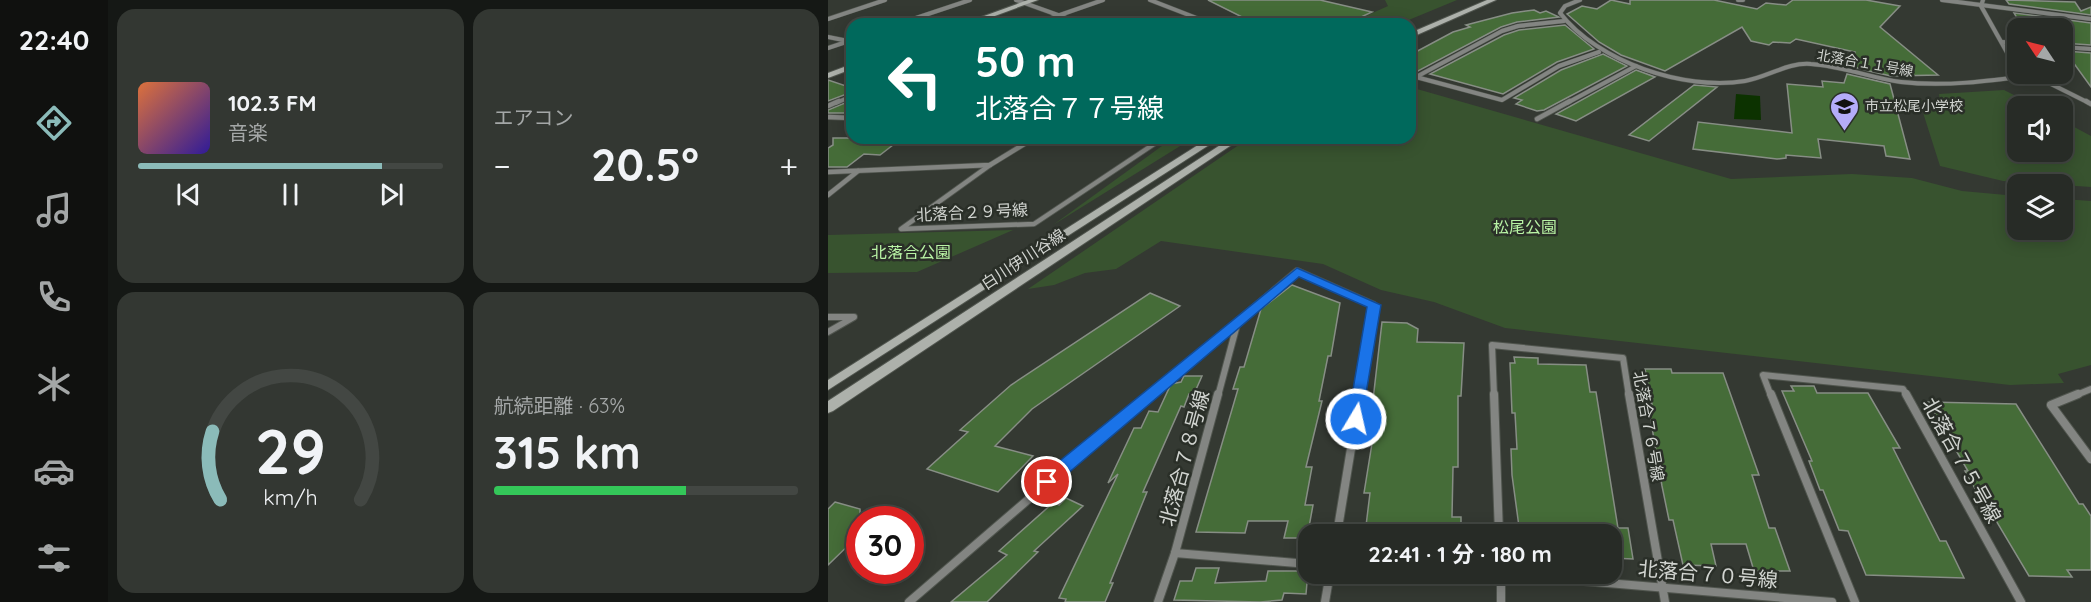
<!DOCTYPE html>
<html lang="ja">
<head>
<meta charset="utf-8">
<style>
	:root { --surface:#272b26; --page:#333732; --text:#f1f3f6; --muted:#a4a7a7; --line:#434743; --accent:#8bbbb9 }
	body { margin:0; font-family:Quicksand,"Noto Sans JP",sans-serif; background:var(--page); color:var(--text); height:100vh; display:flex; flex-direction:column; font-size:22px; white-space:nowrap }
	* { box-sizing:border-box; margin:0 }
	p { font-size:20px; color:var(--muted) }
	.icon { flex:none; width:33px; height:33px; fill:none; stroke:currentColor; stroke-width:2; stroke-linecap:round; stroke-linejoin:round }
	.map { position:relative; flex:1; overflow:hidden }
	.panel { display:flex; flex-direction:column; gap:9px; padding:9px; background:#151815; width:720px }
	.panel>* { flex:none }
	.banner { position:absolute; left:18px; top:18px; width:570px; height:126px; border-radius:18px; box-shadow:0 3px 15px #0003,0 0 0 2px var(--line); background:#00695c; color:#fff; overflow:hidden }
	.needle { width:39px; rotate:305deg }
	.tools { position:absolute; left:1179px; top:18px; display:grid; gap:12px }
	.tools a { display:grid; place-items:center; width:66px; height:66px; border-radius:12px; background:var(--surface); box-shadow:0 3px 15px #0003,0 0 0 2px var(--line); font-size:30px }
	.speed { position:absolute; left:18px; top:506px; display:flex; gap:12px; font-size:30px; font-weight:700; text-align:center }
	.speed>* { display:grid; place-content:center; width:78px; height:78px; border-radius:50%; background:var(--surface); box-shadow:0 3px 15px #0003,0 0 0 2px var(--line); line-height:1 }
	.speed .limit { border:9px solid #d22; background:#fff; color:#111 }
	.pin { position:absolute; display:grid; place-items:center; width:51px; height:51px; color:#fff; margin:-26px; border:3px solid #fff; border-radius:50%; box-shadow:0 2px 6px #0007 }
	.me { position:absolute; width:66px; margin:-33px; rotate:9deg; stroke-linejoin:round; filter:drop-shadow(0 0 4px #0008) }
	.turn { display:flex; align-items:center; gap:21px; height:126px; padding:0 30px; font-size:27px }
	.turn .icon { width:78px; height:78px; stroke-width:2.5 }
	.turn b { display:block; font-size:42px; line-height:51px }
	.big { font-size:45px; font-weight:700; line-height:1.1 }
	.panel .widget { flex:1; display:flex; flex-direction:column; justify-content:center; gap:9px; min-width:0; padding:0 21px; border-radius:18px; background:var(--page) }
	.panel .dial { align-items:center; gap:0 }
	.dial svg { height:156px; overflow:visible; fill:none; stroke:var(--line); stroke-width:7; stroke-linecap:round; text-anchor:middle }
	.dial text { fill:var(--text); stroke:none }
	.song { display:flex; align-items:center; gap:18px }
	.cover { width:72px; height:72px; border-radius:9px; background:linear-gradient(135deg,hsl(20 70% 55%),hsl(250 70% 35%)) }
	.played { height:6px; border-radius:3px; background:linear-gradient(90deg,var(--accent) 80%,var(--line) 80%) }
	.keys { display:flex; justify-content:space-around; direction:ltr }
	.heat { display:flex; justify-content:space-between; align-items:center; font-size:33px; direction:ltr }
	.charge { height:9px; border-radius:4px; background:linear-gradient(90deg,#34c759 63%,var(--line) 0) }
	.panel .tiles { flex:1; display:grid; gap:9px; grid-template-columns:repeat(2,1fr) }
	.trip { position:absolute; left:470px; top:524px; width:324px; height:60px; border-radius:18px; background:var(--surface); box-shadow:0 3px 15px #0003,0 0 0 2px var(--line); font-weight:700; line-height:60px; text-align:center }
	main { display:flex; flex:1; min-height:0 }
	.menu { display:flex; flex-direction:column; width:108px; justify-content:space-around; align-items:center; background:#10110f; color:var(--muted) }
	.menu .icon { width:42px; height:42px }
	.menu .on { color:var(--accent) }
	.menu b { font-size:27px; color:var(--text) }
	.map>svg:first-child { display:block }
	.green { fill:#38532f }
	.water { fill:#0c3200 }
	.building { fill:#456c38; stroke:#878e85; stroke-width:1.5 }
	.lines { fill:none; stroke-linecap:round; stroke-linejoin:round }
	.street-far3-casing { stroke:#50554e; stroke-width:5 }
	.street-far2-casing { stroke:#50554e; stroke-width:6 }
	.street-far1-casing { stroke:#50554e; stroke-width:8 }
	.street-casing { stroke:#50554e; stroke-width:10 }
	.secondary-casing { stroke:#50554e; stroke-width:2 }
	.street-far3 { stroke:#838582; stroke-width:4 }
	.street-far2 { stroke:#838582; stroke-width:4.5 }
	.street-far1 { stroke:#838582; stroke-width:6 }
	.street { stroke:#838582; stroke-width:8 }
	.secondary { fill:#adb1ab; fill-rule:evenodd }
	.route { fill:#1a73e8; stroke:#114b97; stroke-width:1.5 }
	.labels { text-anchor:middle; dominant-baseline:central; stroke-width:5; stroke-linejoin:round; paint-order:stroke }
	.far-street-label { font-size:14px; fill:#d1d4d0; stroke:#2a2f28 }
	.far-poi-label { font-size:14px; fill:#d1d4d0; stroke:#2a2f28; text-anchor:start }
	.street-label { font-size:16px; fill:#d1d4d0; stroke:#2a2f28 }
	.park-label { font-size:16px; fill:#b8f3a4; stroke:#2a2f28 }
	.near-street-label { font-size:20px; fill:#d1d4d0; stroke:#2a2f28 }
</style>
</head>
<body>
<main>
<nav class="menu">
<b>22:40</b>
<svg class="icon on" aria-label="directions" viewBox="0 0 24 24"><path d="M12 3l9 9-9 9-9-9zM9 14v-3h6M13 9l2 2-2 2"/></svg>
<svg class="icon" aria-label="music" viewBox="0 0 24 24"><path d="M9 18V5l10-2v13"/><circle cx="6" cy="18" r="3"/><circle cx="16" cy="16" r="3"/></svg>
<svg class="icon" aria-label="phone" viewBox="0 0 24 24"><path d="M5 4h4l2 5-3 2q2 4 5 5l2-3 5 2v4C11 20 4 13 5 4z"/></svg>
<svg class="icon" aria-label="climate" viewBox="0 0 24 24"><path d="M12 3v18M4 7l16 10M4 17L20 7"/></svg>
<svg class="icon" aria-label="car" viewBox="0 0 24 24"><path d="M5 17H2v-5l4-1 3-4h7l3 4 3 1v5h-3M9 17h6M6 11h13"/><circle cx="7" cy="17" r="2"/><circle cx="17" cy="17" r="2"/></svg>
<svg class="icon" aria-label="filters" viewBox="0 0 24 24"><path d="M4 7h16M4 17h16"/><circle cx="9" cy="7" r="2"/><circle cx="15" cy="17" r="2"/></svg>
</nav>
<section class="panel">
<div class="tiles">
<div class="widget">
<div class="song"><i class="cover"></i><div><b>102.3 FM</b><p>音楽</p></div></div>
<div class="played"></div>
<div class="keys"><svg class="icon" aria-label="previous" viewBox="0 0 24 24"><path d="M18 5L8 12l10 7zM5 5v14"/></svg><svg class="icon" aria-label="pause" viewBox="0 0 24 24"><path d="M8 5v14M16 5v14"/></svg><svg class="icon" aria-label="next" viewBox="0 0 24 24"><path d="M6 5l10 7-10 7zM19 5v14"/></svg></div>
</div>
<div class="widget"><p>エアコン</p>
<div class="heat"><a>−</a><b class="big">20.5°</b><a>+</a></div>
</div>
<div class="widget dial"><svg viewBox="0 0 100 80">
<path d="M14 69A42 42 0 1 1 86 69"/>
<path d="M14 69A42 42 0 0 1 10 34" stroke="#8bbbb9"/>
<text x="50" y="56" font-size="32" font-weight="700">29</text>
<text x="50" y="72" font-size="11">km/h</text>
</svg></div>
<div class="widget"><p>航続距離 · 63%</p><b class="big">315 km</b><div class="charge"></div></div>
</div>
</section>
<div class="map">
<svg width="1263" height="602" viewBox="0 0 1263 602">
	<rect width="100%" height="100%" fill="#343932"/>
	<g class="green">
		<polygon points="557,0 629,0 571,24 520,24 560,6"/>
		<polygon points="582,87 903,179 1024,174 1084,178 1134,191 1189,196 1190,230 1234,230 1235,199 1263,201 1263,365 1230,374 1236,383 1182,385 677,328 606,302 553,290 495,264 333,241 288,269 257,273 226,285 200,289 421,138 582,138"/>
		<polygon points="1176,90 1208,106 1190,106 1190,152 1234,152 1235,121 1263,136 1263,187 1175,181 1112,166 1091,100 1112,101 1111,94"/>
		<polygon points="345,138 365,138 225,225"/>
		<polygon points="185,230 89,272 0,273 0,235"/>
	</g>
	<polygon class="water" points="908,94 932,96 933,120 906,119"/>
	<g class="building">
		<polygon points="380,0 492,0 544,12 518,24 440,24 414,17"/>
		<polygon points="783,0 802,4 802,0 886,0 929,9 938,3 958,5 965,0 1038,0 1072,6 1052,27 1110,75 1063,76 1041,71 1022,66 1027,52 968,39 962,43 945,42 941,45 923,41 914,27 837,71 793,55 771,42 739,14 754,6 769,9"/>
		<polygon points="1178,0 1247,2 1253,11 1263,7 1263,15 1181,4"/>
		<polygon points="706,10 712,13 718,11 731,17 689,22 673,27 590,71 582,69 582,55 625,32 642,27 638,25 684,13"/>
		<polygon points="1186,13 1263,23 1263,45 1234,43 1234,28 1195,28"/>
		<polygon points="737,25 766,49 729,62 675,94 602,74 676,35 691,30"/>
		<polygon points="1237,51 1263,53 1263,87"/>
		<polygon points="775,54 799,66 716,110 709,111 688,104 694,100 686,98 733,70"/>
		<polygon points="808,70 827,77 748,121 728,114"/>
		<polygon points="1019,74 1062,84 1082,159 1058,156 1056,146 990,139 993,158 958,155 958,158 949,159 865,149 870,122 964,133 959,84 995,87 994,81 1016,83"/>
		<polygon points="0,80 24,88 24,92 0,101"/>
		<polygon points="866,85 889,87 821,141 801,135"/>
		<polygon points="24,100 24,113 0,113 0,110"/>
		<polygon points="5,138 74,138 52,155 36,154 19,167 0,167 0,148 5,145"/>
		<polygon points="464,285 512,303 503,356 500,356 491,401 494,401 478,467 484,467 477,505 485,505 479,538 456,538 460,521 420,521 417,533 368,532 410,389 405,389 412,367 416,367 433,309"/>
		<polygon points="322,293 352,306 204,409 167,446 205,456 170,492 99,469 140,432 132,430 183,385"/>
		<polygon points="554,322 579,323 590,329 589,342 636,343 633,396 630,396 630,467 625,467 624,517 633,517 633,534 537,534 542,493 536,493 551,400 545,400"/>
		<polygon points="686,357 710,358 710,364 758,365 762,392 768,392 790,528 800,528 805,559 783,558 783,534 692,534 684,475 683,449 689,449 687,413 684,413 682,363 687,363"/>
		<polygon points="817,369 843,369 844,373 895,373 931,475 924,475 941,528 947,528 962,571 926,571 918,544 883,544 888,566 855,565 845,520 841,520 834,486 820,404 824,404"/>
		<polygon points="356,376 374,376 366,394 361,394 356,407 353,406 315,492 319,492 282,583 285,583 277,602 237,602 238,599 231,598 290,474 280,483 306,428 313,428 321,411 330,412 343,384 353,382"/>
		<polygon points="963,386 986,386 989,393 1040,393 1072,448 1065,448 1112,541 1118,541 1136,578 1038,575 1020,531 1011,530 995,490 992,490 981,461 984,461 954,391 966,391"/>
		<polygon points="1100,402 1188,404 1251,504 1255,504 1263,516 1263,570 1239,570 1244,577 1201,576 1154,497 1152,497 1137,471 1140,471"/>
		<polygon points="238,498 255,506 206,551 210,552 159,602 123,602 179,555 171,551 226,502 231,505"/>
		<polygon points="7,502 32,509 32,534 0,565 0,509"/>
		<polygon points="368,568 391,568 387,583 438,581 440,571 480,571 478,594 456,593 454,600 432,602 346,600 352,581 364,581"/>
	</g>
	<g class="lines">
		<defs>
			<g id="street-far3">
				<polyline points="188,0 255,24"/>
				<polyline points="322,0 384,24"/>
				<path d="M752,0L737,6L732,13C770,62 856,91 917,81C940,77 960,62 983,64C1014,66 1043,78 1073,82C1117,87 1161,81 1205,75"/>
				<polyline points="910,0 915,0"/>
				<polyline points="1114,0 1263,19"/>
				<polyline points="1155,0 1153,6 1181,56 1190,63"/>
				<polyline points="0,19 57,0"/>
				<polyline points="736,21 690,26 674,31 588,77 674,100 731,66 771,52"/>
				<polyline points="70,24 142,0"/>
				<polyline points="206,24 275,0"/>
				<polyline points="0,37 20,41"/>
				<polyline points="1174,42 1190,43"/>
				<polyline points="1234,47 1263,49"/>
				<polyline points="0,48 24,40"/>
				<polyline points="1203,74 1261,103"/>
				<polyline points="8,103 24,96"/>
				<polyline points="739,103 808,66"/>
			</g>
			<g id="street-far2">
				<polyline points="1258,101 1263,104"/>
				<polyline points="0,106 11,101"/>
				<polyline points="0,117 24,118"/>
				<polyline points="709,119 742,101"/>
				<polyline points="162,165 73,229 206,224 335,138"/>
				<polyline points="0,172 162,165 206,138"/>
				<polyline points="0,195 30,171"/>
			</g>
			<g id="street-far1">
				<polyline points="0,317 26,317 0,332"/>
				<polyline points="321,396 469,271 546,305 531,396"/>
				<polyline points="390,396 410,321"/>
				<polyline points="666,396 664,345 795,358 801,396"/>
				<polyline points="943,396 935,375 1075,389 1079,396"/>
				<polyline points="1246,396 1263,389"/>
			</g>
			<g id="street">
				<polyline points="666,394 671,534"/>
				<polyline points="801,394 837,602"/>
				<polyline points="943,394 1027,602"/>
				<polyline points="1078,394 1193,602"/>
				<polyline points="1250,394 1223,405 1263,459"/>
				<polyline points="509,534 532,394"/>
				<polyline points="347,553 480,564"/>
				<polyline points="644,573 673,573"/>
				<polyline points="81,602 323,394"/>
				<polyline points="330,602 347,553 390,394"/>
				<polyline points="497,602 502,573"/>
				<polyline points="673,602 673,574 1004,602"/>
			</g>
			<g id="secondary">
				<polygon points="200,0 210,0 145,24 134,24"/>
				<polygon points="659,0 668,0 582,38 582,33"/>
				<polygon points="24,64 24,69 0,78 0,73"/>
				<polygon points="381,138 392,138 0,390 0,380"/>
				<polygon points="403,138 414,138 5,411 0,413 0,401"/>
			</g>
		</defs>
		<use href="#street-far3" class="street-far3-casing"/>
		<use href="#street-far2" class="street-far2-casing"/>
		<use href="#street-far1" class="street-far1-casing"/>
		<use href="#street" class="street-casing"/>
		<use href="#secondary" class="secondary-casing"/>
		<use href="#street-far3" class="street-far3"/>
		<use href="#street-far2" class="street-far2"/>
		<use href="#street-far1" class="street-far1"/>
		<use href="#street" class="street"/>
		<use href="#secondary" class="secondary"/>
	</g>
	<polygon class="route" points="469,268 553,305 533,423 522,423 520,419 539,307 471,277 225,486 212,486 210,482 212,477"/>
	<defs>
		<symbol id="school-pin" viewBox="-11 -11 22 30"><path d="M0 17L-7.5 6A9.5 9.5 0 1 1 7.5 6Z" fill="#b4acf9" stroke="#2a2f28"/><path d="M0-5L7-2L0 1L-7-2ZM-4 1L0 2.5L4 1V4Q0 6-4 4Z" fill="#111"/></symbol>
	</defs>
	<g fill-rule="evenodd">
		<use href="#school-pin" x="1000" y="90" width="33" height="45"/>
	</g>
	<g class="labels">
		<g class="far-street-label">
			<text transform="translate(1037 63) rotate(10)">北落合１１号線</text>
		</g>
		<g class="far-poi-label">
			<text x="1037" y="106">市立松尾小学校</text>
		</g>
		<g class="street-label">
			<text transform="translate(144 212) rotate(-3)">北落合２９号線</text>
			<text transform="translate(195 259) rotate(-33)">白川伊川谷線</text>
			<text transform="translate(821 426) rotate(80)">北落合７６号線</text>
		</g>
		<g class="park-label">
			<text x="697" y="227">松尾公園</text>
			<text x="83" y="252">北落合公園</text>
		</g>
		<g class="near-street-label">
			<text transform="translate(356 458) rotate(-75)">北落合７８号線</text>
			<text transform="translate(1134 460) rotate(61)">北落合７５号線</text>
			<text transform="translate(880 574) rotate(5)">北落合７０号線</text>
		</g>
	</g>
</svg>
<div class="tools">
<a><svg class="needle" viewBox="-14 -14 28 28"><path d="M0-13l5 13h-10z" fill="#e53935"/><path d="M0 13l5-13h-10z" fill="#a4a7a7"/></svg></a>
<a><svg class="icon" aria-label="sound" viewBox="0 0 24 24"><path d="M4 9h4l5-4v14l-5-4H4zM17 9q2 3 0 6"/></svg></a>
<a><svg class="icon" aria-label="layers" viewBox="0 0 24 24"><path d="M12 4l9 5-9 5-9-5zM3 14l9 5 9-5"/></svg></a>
</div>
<div class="speed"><div class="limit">30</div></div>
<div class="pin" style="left:219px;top:482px;background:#d93025"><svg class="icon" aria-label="arrive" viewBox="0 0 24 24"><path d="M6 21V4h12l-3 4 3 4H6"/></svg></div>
<svg class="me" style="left:528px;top:419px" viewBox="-20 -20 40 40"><circle r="17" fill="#1a73e8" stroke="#fff" stroke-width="3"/><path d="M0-11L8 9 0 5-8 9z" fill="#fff"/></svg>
<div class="trip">22:41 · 1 分 · 180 m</div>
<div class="banner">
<div class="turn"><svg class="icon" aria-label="left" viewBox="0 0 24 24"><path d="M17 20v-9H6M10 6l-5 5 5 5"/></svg><div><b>50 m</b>北落合７７号線</div></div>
</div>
</div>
</main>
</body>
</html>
